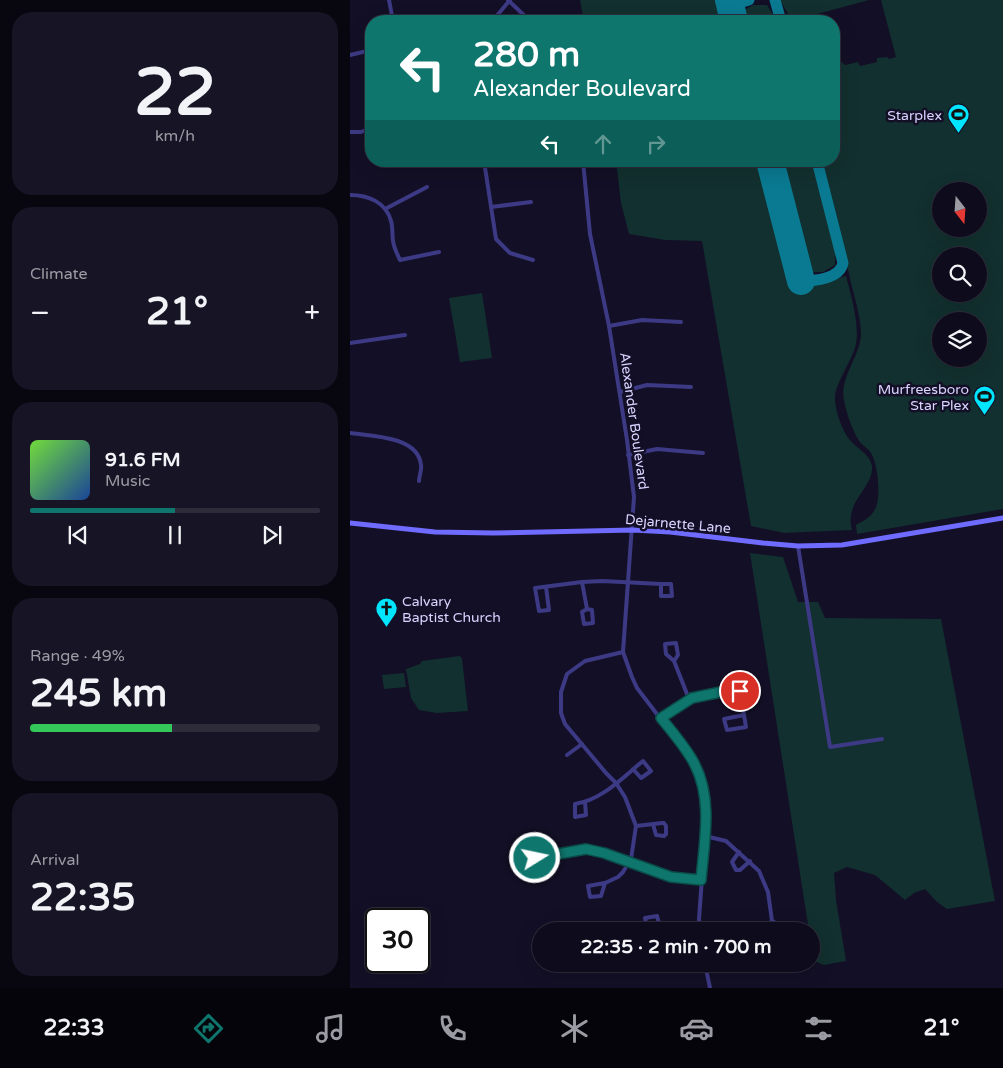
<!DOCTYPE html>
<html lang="en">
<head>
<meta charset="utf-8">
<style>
	:root { --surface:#0e0b1c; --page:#171425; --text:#f1f3f6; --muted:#9b9ba3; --line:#2e2b3b; --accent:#0f766e }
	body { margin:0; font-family:"Varela Round",sans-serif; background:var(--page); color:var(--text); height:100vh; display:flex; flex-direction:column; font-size:19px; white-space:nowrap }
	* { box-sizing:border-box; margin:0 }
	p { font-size:16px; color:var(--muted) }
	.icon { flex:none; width:28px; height:28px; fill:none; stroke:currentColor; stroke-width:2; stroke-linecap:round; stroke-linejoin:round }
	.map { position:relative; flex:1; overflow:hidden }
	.drawer { display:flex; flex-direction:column; gap:12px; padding:12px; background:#08060f; width:350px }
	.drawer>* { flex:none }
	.guide { position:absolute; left:15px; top:15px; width:475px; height:152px; border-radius:20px; box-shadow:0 5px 20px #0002,0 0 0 1px var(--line); background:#0f766e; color:#fff; overflow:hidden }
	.needle { width:32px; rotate:163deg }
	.controls { position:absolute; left:582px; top:182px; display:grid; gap:10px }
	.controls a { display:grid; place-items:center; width:55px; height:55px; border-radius:50%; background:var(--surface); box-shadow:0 5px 20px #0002,0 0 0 1px var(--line); font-size:25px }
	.speed { position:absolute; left:15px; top:908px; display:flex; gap:10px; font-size:25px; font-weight:700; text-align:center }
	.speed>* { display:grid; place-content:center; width:65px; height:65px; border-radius:50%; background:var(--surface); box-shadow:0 5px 20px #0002,0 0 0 1px var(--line); line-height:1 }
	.speed .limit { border:2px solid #111; border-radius:8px; background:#fff; color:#111 }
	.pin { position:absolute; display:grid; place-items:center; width:42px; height:42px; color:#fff; margin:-21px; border:2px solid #fff; border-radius:50%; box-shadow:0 1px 5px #0007 }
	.me { position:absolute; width:55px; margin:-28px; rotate:80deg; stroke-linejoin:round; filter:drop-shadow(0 0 4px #0008) }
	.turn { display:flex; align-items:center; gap:18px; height:105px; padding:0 25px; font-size:22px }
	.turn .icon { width:65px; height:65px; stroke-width:2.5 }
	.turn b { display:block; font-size:35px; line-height:42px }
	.lanes { display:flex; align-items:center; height:48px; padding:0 25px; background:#0003; justify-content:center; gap:25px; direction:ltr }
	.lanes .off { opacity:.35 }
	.big { font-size:38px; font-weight:700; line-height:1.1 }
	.drawer .card { flex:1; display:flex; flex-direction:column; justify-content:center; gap:8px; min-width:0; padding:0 18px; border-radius:20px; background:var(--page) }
	.drawer .dial { align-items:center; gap:0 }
	.dial b { font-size:65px; line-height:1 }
	.song { display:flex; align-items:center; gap:15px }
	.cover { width:60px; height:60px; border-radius:8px; background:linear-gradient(135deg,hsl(100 70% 55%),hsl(220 70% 35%)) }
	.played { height:5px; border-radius:2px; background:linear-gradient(90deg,var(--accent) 50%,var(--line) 50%) }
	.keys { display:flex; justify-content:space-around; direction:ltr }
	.heat { display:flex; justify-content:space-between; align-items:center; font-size:28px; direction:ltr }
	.charge { height:8px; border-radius:4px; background:linear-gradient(90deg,#34c759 49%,var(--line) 0) }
	.trip { position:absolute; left:182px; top:922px; width:288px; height:50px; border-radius:25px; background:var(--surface); box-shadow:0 5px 20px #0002,0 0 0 1px var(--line); font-weight:700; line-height:50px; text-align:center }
	.tab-bar { display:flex; height:80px; justify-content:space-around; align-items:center; background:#06040b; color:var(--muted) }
	.tab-bar .icon { width:35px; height:35px }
	.tab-bar .active { color:var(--accent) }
	.tab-bar b { font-size:22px; color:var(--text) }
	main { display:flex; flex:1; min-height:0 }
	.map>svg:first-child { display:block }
	.green { fill:#12302f; fill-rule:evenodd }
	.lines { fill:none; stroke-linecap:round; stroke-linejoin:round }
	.taxiway { stroke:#0a7a92; stroke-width:11 }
	.runway { stroke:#0a7a92; stroke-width:28 }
	.street { stroke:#3d3a85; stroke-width:4 }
	.secondary { stroke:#6f6bff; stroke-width:5 }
	.route-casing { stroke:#0a4d48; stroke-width:12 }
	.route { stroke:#0f766e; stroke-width:9 }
	.labels { text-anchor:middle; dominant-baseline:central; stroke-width:5; stroke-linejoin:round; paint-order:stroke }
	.poi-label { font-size:14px; fill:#d9d4ff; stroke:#130f26; text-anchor:end }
	.street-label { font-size:14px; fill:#d9d4ff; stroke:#130f26 }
</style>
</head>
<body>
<main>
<section class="drawer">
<div class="card dial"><b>22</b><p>km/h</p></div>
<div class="card"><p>Climate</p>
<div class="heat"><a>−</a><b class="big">21°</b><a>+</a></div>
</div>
<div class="card">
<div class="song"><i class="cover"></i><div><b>91.6 FM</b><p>Music</p></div></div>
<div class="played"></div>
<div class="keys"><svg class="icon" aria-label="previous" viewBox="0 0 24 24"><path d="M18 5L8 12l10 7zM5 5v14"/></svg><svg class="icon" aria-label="pause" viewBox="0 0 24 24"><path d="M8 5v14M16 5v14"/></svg><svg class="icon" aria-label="next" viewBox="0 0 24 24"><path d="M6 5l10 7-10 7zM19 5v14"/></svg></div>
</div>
<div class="card"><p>Range · 49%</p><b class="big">245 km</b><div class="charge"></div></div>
<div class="card"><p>Arrival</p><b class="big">22:35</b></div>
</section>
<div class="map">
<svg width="653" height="988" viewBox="0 0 653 988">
	<rect width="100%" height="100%" fill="#130f26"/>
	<g class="green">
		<polygon points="230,0 369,0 374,21 234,21"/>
		<polygon points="430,0 519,0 456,17 440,17"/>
		<path d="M531,0H653V509L507,534L506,525C513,521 520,518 524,511C532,500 528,464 521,453C518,448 511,445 508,439C502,429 496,412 494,400C489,379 510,356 511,335C511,318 505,299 501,283C492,242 482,202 471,161H484V52L487,58L495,65L508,62L510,66L527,62V58L537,57L539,59L546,57ZM629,191V229H591V191ZM591,256H629V294H591ZM591,321H629V359H591Z"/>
		<polygon points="403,5 417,5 427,21 394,21 391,12"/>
		<path d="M266,161H411L443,289L496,276C501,295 511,329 505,348C501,361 485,385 485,397C484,408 493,433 500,440C507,449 520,454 522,466C524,488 494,501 502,530L434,533L401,526L352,241L315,240L279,234L271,203Z"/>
		<polygon points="430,161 463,161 485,245 485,265 473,272 459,272"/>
		<polygon points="132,293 142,358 110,362 99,298"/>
		<polygon points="400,553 433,557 448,602 468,602 475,618 591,619 645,901 597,909 587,902 575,889 564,893 555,900 525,875 497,867 484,873 486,900 496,961 474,965 464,961 461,931 459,931"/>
		<polygon points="110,656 112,659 118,711 87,713 69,710 61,698 56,669 70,664 72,661"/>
		<polygon points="54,673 56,687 34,689 32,675"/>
	</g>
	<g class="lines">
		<g class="taxiway">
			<polyline points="382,0 389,3 399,0"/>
			<polyline points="425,0 431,21"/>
			<polyline points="383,17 383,9 389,3"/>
			<polyline points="458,21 460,21"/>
			<path d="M451,281C464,281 490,279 493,263L467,161"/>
		</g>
		<g class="runway">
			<polyline points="379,0 384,21"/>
			<polyline points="420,161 451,281"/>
		</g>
		<g class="street">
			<polyline points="39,0 43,21"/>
			<polyline points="158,0 180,21"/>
			<polyline points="139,21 145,18 160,0"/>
			<polyline points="0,55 21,50"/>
			<polyline points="0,132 11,132 21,128"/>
			<polyline points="134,161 146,239 160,253 183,260"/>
			<polyline points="233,161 240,234 259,326 277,440 284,497 273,652 282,677 287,688 345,764 352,783 356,806 355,836 349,919 350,931"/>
			<path d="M0,195C18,195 36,202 41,221C43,227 42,235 43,241C44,248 47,254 50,260L89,252"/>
			<polyline points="141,207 181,202"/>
			<polyline points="35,209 77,187"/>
			<polyline points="259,326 292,320 331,322"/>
			<polyline points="0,343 55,335"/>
			<polyline points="270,392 297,385 341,387"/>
			<path d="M0,433C21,436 68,436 71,465C72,470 69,476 69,481"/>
			<polyline points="278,455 307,449 353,453"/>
			<polyline points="448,546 480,747 532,739"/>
			<polyline points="232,582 237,609 232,612 234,624 243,623 242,610 237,609"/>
			<polyline points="196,587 199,610 189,611 185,588 232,582 252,581 311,584 311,596 322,596 321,584 311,584"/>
			<polyline points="324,661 328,655 326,643 315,644 316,654 324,661 339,699"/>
			<polyline points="311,718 342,698 371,692 390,691 396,727 377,730 374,719 394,715"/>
			<polyline points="217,755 232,744"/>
			<path d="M235,802L236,815L225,817V804C252,800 272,778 293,761L301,771L291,778L283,769"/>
			<polyline points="286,826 312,823 314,823 316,826 316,834 314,836 306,835 303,824"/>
			<polyline points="355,836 376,841 409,871 418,892 422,921 428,924 429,931"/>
			<polyline points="389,852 382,862 386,870 390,870 400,861"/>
			<polyline points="168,861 237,849 255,853 321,877 351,880"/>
			<polyline points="255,883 251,896 240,897 238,886 255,883 268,877 273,872 281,859 286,826 275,797 266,783 256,773 215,724 211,713 211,692 217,674 235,661 273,652"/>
			<polyline points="301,931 297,929 295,918 307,916 310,927 306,931"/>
			<polyline points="418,931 417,926 422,921"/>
			<polyline points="252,964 253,967 268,964"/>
			<polyline points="355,964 360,988"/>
		</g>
		<polyline class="secondary" points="0,523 85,532 143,533 283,530 320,532 413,543 448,546 492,545 653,518"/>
	</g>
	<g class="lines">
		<defs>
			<path id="route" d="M185,858L236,849L254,853L321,877L351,880C354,843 363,800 345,765C339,752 321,730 311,718L342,698L371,692L390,691"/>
		</defs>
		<use href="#route" class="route-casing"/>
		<use href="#route" class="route"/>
	</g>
	<defs>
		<symbol id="stadium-pin" viewBox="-11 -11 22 30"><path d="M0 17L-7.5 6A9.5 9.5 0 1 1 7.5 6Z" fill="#00e5ff" stroke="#130f26"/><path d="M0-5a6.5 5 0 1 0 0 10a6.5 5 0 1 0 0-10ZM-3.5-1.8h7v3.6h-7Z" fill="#111"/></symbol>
		<symbol id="church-pin" viewBox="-11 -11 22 30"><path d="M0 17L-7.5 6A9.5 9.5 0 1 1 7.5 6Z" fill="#00e5ff" stroke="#130f26"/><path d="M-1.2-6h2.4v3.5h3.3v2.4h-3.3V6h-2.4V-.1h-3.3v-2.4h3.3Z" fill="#111"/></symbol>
	</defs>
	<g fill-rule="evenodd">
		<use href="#stadium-pin" x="596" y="102" width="25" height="34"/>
		<use href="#stadium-pin" x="622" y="384" width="25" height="34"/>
		<use href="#church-pin" x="24" y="596" width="25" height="34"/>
	</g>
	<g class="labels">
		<g class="poi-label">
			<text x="592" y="115">Starplex</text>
			<text x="619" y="389">Murfreesboro<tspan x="619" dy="16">Star Plex</tspan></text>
			<text x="52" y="601" text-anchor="start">Calvary<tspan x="52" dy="16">Baptist Church</tspan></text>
		</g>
		<g class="street-label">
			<text transform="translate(284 421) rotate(82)">Alexander Boulevard</text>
			<text transform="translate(328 524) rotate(5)">Dejarnette Lane</text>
		</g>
	</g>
</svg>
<div class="controls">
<a><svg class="needle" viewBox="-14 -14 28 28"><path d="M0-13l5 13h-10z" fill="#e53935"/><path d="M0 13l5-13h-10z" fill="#9b9ba3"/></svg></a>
<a><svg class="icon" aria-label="search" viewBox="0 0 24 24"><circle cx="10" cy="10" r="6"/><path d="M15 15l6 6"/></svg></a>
<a><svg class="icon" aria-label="layers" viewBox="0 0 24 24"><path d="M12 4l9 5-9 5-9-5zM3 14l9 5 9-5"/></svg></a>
</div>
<div class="speed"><div class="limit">30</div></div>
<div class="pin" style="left:390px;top:691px;background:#d93025"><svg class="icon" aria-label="arrive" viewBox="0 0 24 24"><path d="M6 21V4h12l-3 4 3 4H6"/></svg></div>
<svg class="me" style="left:185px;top:858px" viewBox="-20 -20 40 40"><circle r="17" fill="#0f766e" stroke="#fff" stroke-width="3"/><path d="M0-11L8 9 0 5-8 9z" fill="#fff"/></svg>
<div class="trip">22:35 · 2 min · 700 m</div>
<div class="guide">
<div class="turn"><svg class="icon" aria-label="left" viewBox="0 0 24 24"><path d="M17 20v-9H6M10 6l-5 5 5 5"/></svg><div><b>280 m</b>Alexander Boulevard</div></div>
<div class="lanes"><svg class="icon" aria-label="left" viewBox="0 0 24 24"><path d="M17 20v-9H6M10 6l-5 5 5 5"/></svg><svg class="icon off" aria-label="ahead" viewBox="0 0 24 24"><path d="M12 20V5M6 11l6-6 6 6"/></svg><svg class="icon off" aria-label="right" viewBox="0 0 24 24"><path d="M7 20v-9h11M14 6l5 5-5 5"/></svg></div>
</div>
</div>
</main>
<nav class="tab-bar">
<b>22:33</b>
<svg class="icon active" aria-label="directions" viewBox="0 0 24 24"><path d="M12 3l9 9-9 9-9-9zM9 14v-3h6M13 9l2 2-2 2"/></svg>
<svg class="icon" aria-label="music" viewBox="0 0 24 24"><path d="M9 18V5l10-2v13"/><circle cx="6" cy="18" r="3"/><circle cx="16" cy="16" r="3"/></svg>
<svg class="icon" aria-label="phone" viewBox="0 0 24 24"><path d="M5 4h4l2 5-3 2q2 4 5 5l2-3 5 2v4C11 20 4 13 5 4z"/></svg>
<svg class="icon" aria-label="climate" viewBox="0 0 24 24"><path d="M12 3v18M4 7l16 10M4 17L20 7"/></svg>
<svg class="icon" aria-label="car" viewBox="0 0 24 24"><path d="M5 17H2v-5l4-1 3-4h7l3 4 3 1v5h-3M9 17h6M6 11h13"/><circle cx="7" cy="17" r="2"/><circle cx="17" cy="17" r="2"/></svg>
<svg class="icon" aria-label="filters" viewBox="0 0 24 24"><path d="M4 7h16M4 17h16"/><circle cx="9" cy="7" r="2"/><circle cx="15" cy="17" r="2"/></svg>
<b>21°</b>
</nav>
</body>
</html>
